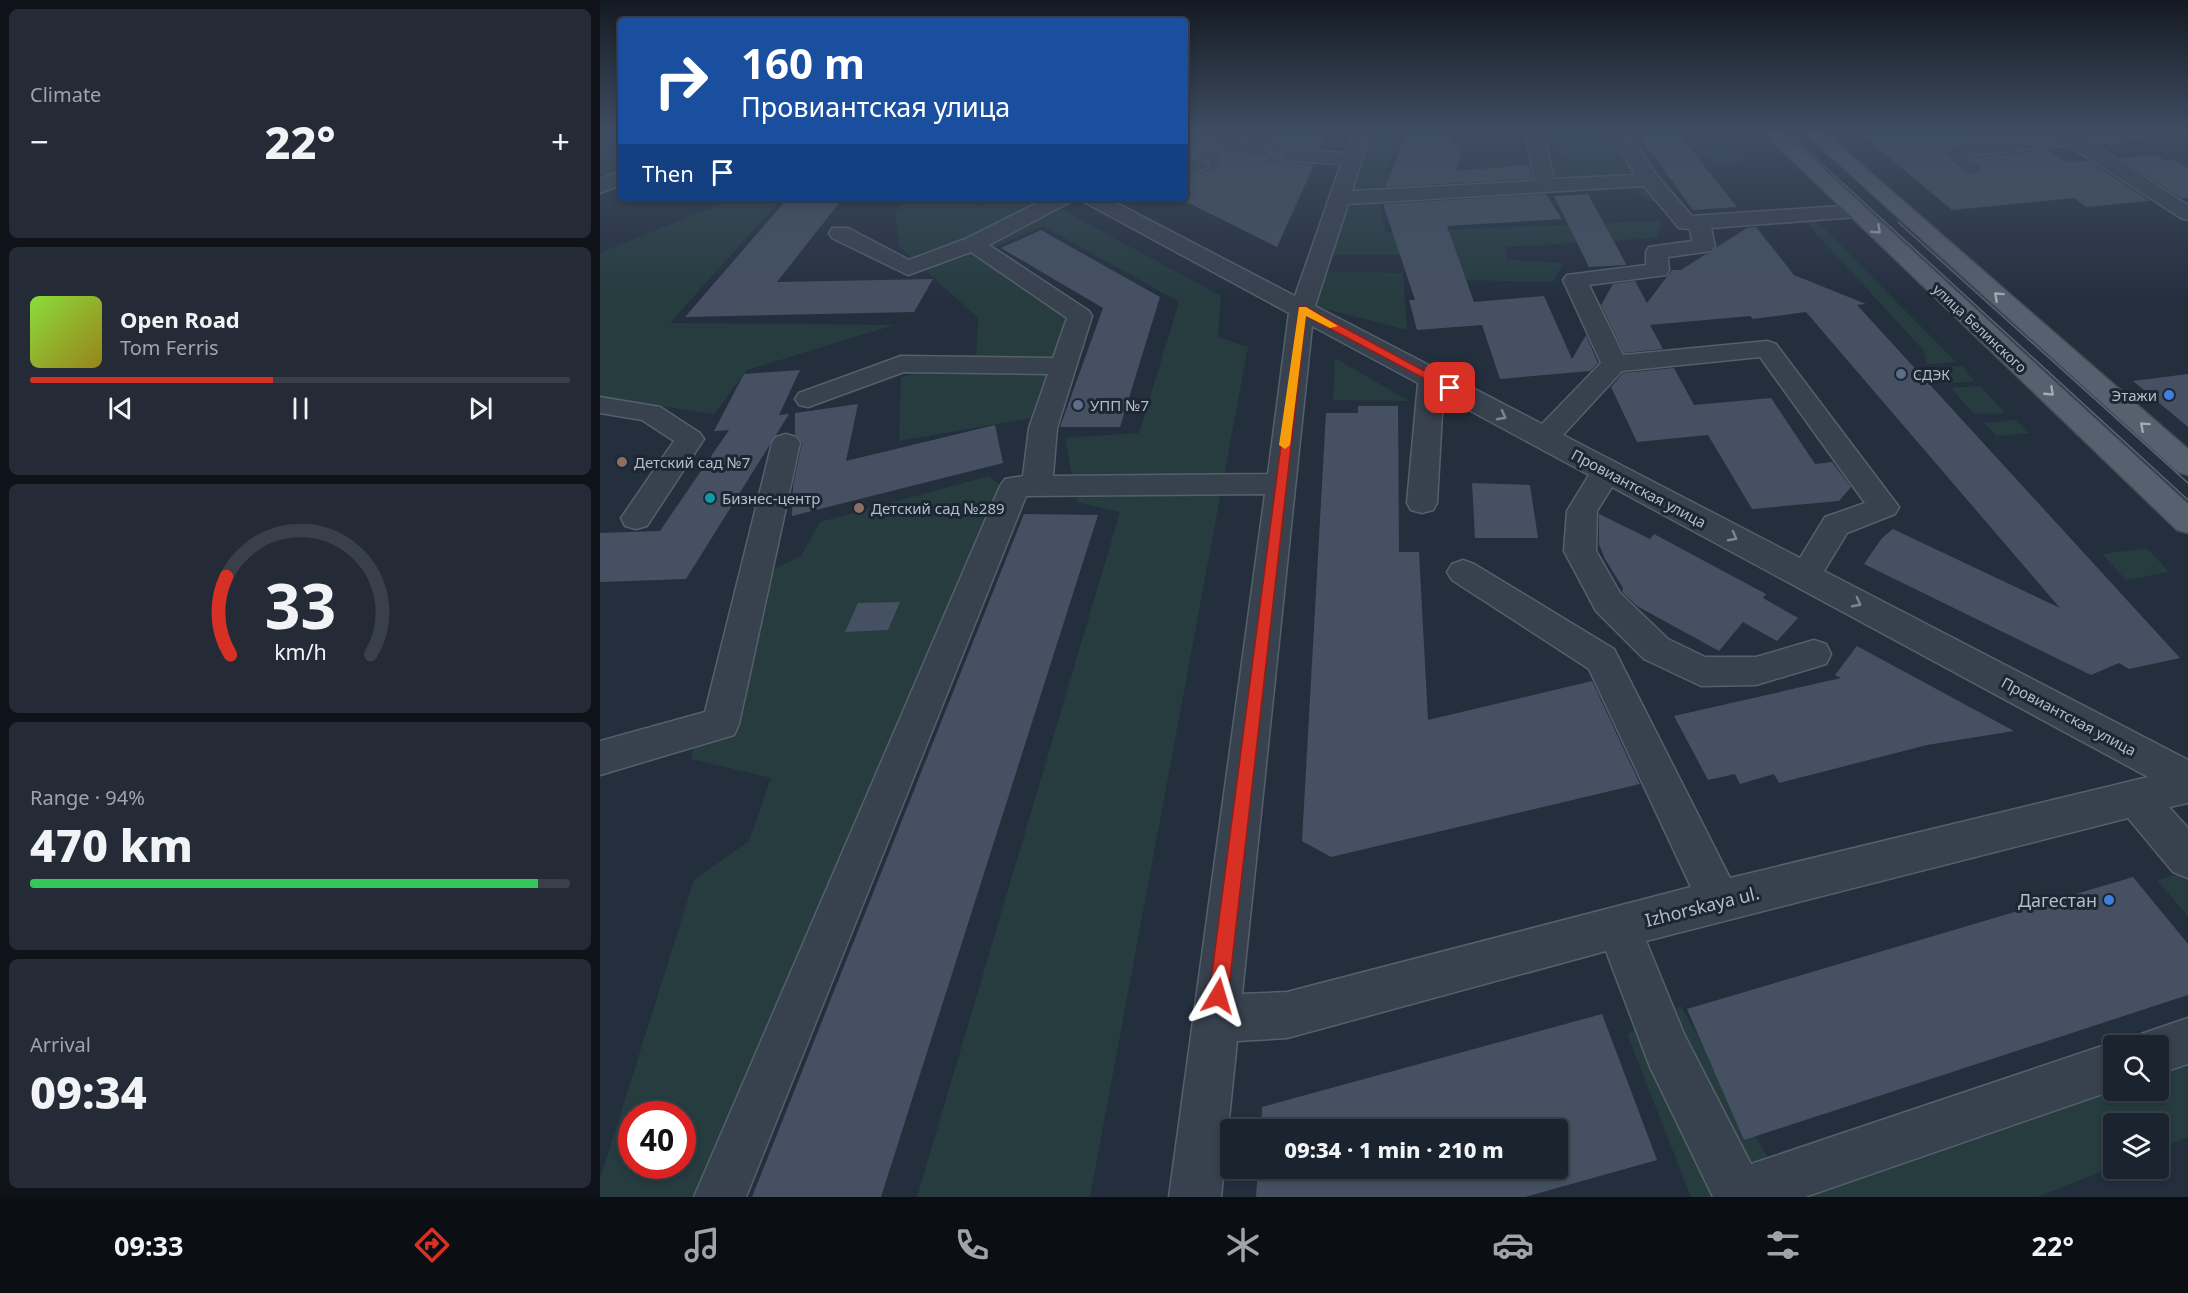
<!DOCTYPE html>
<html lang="en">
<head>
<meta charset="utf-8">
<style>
	:root { --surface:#1b232e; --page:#242b36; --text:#f1f3f6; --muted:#a0a4aa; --line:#39404a; --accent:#d93025 }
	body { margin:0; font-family:"Noto Sans",sans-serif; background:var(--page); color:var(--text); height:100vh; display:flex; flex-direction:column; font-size:22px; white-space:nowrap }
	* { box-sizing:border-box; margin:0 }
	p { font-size:20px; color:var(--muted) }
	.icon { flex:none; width:33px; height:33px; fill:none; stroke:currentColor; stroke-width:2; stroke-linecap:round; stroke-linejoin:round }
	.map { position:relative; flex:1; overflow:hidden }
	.sheet { display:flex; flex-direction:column; gap:9px; padding:9px; background:#0f1319; width:600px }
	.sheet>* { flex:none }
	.banner { position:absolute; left:18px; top:18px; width:570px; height:183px; border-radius:6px; box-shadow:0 3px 9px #0003,0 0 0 2px var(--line); background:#1a4fa0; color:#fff; overflow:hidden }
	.buttons { position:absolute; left:1503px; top:1035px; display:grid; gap:12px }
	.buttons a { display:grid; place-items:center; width:66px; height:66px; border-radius:6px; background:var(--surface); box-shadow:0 3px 9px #0003,0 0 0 2px var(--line); font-size:30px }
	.speed { position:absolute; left:18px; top:1101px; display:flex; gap:12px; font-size:30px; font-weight:700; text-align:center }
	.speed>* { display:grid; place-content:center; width:78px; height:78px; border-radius:50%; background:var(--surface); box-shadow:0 3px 9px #0003,0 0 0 2px var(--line); line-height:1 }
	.speed .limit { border:9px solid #d22; background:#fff; color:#111 }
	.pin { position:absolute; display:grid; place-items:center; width:51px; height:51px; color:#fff; margin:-26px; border-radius:12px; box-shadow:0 3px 9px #0006 }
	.me { position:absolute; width:66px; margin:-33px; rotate:7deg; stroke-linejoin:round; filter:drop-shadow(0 0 4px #0008) }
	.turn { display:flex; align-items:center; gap:21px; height:126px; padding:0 24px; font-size:27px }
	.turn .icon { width:78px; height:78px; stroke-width:2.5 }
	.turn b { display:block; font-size:42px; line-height:51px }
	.then { display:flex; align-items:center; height:57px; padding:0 24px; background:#0003; gap:12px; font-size:22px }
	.big { font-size:45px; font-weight:800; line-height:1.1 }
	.sheet .tile { flex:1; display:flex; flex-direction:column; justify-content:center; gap:9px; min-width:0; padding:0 21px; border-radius:9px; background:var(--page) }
	.sheet .dial { align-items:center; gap:0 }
	.dial svg { height:156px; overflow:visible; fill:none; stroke:var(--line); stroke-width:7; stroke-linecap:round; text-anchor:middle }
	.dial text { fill:var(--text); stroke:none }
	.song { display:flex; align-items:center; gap:18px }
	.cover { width:72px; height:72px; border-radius:9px; background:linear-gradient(135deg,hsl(90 70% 55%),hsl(50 70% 35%)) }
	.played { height:6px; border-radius:3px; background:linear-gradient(90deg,var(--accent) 45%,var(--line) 45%) }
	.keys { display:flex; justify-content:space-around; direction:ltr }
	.heat { display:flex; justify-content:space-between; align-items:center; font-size:33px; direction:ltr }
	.charge { height:9px; border-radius:4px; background:linear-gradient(90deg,#34c759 94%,var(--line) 0) }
	.trip { position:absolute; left:620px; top:1119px; width:348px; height:60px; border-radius:6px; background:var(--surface); box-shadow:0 3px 9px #0003,0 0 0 2px var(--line); font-weight:800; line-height:60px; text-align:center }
	.dock { display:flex; height:96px; justify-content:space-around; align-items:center; background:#0b0e12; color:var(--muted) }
	.dock .icon { width:42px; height:42px }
	.dock .current { color:var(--accent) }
	.dock b { font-size:27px; color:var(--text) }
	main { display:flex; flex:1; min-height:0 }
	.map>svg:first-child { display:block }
	.green { fill:#263c3f; fill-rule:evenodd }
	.building { fill:#455162 }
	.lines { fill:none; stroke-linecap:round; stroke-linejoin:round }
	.minor-tunnel { stroke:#3a4453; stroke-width:21; stroke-dasharray:21 10; stroke-linecap:butt }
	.minor-casing { stroke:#565f6c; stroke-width:3 }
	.major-casing { stroke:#414a57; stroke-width:3 }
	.minor { fill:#38414e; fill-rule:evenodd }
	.major { fill:#56606e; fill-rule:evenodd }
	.tram { stroke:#5a6575; stroke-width:1.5 }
	.oneway { stroke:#a1aab7 }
	.oneway2 { stroke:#7c8592 }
	.route { fill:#d93025; stroke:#8d1f18; stroke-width:1.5 }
	.slow { fill:#f59e0b }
	.service-dot { fill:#5c6f8a; stroke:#1d2633; stroke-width:2 }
	.shop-dot { fill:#3f7fe0; stroke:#1d2633; stroke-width:2 }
	.education-dot { fill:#8d6e63; stroke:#1d2633; stroke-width:2 }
	.culture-dot { fill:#0f9aa8; stroke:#1d2633; stroke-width:2 }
	.labels { text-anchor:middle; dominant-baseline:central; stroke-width:6; stroke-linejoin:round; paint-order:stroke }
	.far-street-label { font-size:14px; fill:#b4bcc9; stroke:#1d2633 }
	.far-poi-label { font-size:14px; fill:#b4bcc9; stroke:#1d2633; text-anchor:start }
	.poi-label { font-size:15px; fill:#b4bcc9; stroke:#1d2633; text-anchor:start }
	.street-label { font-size:15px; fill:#b4bcc9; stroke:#1d2633 }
	.near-poi-label { font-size:18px; fill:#b4bcc9; stroke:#1d2633; text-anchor:end }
	.near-street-label { font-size:18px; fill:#b4bcc9; stroke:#1d2633 }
</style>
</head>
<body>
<main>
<section class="sheet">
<div class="tile"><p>Climate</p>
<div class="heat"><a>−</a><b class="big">22°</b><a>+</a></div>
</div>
<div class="tile">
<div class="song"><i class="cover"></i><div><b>Open Road</b><p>Tom Ferris</p></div></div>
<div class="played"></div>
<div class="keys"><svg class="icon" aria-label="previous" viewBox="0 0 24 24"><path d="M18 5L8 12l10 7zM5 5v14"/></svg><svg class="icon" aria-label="pause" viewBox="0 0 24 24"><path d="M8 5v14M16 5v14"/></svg><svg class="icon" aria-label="next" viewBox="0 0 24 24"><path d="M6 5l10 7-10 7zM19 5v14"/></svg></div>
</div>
<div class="tile dial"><svg viewBox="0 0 100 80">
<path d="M14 69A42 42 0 1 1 86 69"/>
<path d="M14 69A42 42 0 0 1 12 29" stroke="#d93025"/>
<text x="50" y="56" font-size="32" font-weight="700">33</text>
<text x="50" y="72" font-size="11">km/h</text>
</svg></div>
<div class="tile"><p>Range · 94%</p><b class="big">470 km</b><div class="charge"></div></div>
<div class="tile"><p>Arrival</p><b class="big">09:34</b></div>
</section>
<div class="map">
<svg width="1588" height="1197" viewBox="0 0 1588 1197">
	<rect width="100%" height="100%" fill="#242f3e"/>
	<g class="green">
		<polygon points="0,133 21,133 21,173 0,182"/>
		<polygon points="770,133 799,133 786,174 844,184 750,195"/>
		<polygon points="945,133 1031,133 1085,207 1051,202 1030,187 847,199 857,178 886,160 970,165"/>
		<polygon points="1133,146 1146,162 1114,164 1101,147"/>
		<polygon points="135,198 182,198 70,323 294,325 147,370 114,414 0,397 0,253"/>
		<polygon points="310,198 372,198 381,206 398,198 440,198 621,296 618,337 648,347 490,1197 317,1197 520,512 477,502 465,438 539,433 579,302 443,226 393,248 488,309 437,417 299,441 301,377 376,358 378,318 299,246 295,211"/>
		<polygon points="779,202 786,232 1062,221 1056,238 906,247 907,260 963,263 953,282 817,279 825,255 731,255 746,208"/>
		<polygon points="1213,220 1222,226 1356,362 1327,364 1324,351 1205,221"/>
		<polygon points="723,271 803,273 807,330 714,306"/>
		<polygon points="735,358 809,401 733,400"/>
		<polygon points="1362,366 1374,381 1346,384 1332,368"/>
		<polygon points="1380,386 1405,413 1374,414 1351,388"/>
		<polygon points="1416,420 1429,433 1397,436 1384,423"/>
		<path d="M389,476L422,505L138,1197H0V1179L94,880L149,841L171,778L91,759L135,588L201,556L220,522ZM32,1114H82V1166H32Z"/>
		<polygon points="1547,548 1569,572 1526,580 1502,554"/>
		<polygon points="1588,871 1588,916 1557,880"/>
		<polygon points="1081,1006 1189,1195 1513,1078 1514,1090 1558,1090 1559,1062 1588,1051 1588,1137 1559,1149 1558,1124 1514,1124 1513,1167 1437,1197 1091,1197 1027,1034"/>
	</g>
	<g class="building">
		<polygon points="585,133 596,133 624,145 622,150 625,155 634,157 642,154 660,161 673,153 670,148 677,133 726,133 720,149 689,147 677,154 689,163 714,165 677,247 585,201 585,179 607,170 611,164 600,156 585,161"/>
		<polygon points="807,133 852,133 850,142 860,145 859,148 863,149 856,171 928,165 932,179 785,187"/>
		<polygon points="1037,133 1078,133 1137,207 1093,210"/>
		<polygon points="1260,133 1421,133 1427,136 1350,144 1339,152 1365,175 1372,177 1385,169 1373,158 1447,150 1467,162 1488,161 1550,201 1486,207 1474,198 1352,210"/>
		<polygon points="1557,155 1564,160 1574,159 1588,168 1588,198 1581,198 1519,158"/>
		<polygon points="946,194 962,219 847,226 874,302 944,296 972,359 986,335 998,363 990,371 900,379 882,325 817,330 809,300 815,300 783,204"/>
		<polygon points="988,194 1025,262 1026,265 989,267 954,196"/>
		<polygon points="188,198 243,198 177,282 333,279 314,312 85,317"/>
		<polygon points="1156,227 1194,275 1266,304 1257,305 1580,658 1529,669 1519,663 1491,675 1264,564 1282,538 1293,529 1460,608 1206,312 1153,319 1150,316 1050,325 1063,349 1024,353 1001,305 1013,284 1035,281 1047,303 1072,270 1081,270 1106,254 1112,253 1117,247 1147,228"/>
		<polygon points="441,230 560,297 520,427 460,427 503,308 401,248"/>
		<polygon points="1074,368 1094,405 1171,398 1215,464 1232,462 1251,487 1239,501 1152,509 1108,435 1037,442 1011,387 1023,373"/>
		<polygon points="200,370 179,415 189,414 86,579 0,582 0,533 60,531 129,430 114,431 144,374"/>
		<polygon points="1588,374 1588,427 1533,381"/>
		<polygon points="258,404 246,461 395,425 403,463 192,516 193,486 202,443 195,434 195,413"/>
		<polygon points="758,406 798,406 799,552 819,552 828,720 992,681 1040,784 731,857 702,841 726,413 758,413"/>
		<polygon points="872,483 930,485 938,538 875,538"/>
		<polygon points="424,514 498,515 281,1197 152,1197"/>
		<polygon points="999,514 1050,539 1054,534 1166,594 1163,598 1198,618 1177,641 1143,622 1119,651 1037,606 1022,592 1023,588 1005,559 999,544"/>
		<polygon points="300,602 288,630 245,632 258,603"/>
		<polygon points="1257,646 1414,731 1327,745 1179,783 1174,774 1140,784 1135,774 1108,780 1074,716 1241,678 1235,675"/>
		<polygon points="1533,877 1588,944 1588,995 1144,1140 1087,1009"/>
		<polygon points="1002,1014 1057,1160 925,1197 656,1197 658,1168 957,1168 957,1130 661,1130 662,1107"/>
	</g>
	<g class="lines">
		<g class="minor-tunnel">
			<polyline points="661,153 689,155"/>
			<polyline points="599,164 633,149"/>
		</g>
		<defs>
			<g id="minor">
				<path d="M752,133H770L752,191L935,181L925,133H943L954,179L1036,175L1010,133H1028L1057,176L1092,216L1256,205L1263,207L1266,211L1263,215L1256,217L1111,228L1115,246L1112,251L1068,257L1069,270L1066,275L989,285L1023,355L1167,341L1176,344L1299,507L1295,514L1247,533L1224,571L1588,760V803L1569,807L1588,828V878L1573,872L1528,818L1046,941L1084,1034L1151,1164L1514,1042L1522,1046H1514V1090L1205,1197H1113L1050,1067L1006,951L687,1038L637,1041L621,1197H569L665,494L426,496L146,1197H94L400,486L405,479L423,476L429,428L448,374L304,372L208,407L199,405L195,399L199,393L301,356L453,358L467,318L371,252L308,275L232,238L229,233L232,228H248L309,260L365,239L447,198H473L470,202L389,245L489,311L492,316L457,428L453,476L668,474L689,313L484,202L481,198H507L695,296L741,164L689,161L679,155L689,149L745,153ZM1044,186L1079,228L1090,229L1092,241L1049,247L1046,252V265L967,275L963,280L1001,363L942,424L715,306L748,204ZM712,326L818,383L807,503L811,510L822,513L833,510L837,503L843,396L989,475L967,511L964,551L996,611L1044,659L1101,686L1156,685L1226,664L1231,654L1226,644L1214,640L1156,657H1105L1068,639L1020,593L996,551L997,511L1012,487L1548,777L1130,878L1014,649L874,564L863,560L852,564L847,572L852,580L989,669L1091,887L687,992L642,994ZM1160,357L1265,503L1225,517L1200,558L963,435L1022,371Z"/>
				<polygon points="1457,133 1544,133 1535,139 1491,143 1588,205 1588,220 1581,218 1468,145 1368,156 1383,169 1373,175 1366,173 1341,152 1350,146 1456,136"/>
				<polygon points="642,139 668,149 671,153 661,159 642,152 633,155 626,153 624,149 626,145"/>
				<polygon points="599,158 609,164 606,168 585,177 585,163"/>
				<polygon points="21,171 21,185 0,193 0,179"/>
				<polygon points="0,397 60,407 100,433 104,439 47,526 36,529 25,526 21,518 74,441 42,420 0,413"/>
				<polygon points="186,434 196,437 200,443 139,724 134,735 0,775 0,741 105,712 172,443 176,437"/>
				<polygon points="1588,1018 1588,1064 1558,1074 1558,1046 1537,1046 1541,1034"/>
			</g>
			<g id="major">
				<polygon points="1164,133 1184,133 1588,504 1588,533 1577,530"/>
				<polygon points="1205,133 1225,133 1588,449 1588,475 1578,472"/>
			</g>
		</defs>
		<use href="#minor" class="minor-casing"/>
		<use href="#major" class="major-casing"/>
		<use href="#minor" class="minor"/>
		<use href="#major" class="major"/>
		<g class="tram">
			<polyline points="1188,133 1588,500"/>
			<polyline points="1298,222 1588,483"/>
		</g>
	</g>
	<defs><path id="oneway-chevron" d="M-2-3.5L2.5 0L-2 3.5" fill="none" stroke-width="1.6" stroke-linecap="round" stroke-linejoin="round" transform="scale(1.5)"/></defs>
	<g class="oneway">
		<use href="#oneway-chevron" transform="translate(1277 230) rotate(43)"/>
		<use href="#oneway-chevron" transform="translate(1398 296) rotate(-138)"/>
		<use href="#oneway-chevron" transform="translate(1450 392) rotate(43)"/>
		<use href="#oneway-chevron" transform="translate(1544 426) rotate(-138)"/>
	</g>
	<g class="oneway2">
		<use href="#oneway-chevron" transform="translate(902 416) rotate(28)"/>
		<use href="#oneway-chevron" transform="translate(1133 537) rotate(28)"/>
		<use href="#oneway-chevron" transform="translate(1257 603) rotate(28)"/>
	</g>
	<linearGradient id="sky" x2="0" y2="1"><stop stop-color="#141a22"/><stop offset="0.44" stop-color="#3f4d63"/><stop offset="1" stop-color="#3f4d63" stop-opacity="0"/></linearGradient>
	<rect width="1588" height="300" fill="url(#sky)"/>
	<polygon class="route" points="699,307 706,307 856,388 846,390 706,316 628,996 625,1002 618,1005 612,1002 609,996"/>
	<polygon class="slow" points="699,307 706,307 738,326 730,328 706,316 690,445 685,449 679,445"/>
	<g class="service-dot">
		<circle cx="1301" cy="374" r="6"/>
		<circle cx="478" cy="405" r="6"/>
	</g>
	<g class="shop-dot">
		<circle cx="1569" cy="395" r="6"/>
		<circle cx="1509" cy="900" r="6"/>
	</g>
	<g class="education-dot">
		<circle cx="22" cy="462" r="6"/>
		<circle cx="259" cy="508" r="6"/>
	</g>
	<circle class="culture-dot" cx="110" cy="498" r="6"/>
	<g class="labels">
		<g class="far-street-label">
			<text transform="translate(1380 328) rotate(43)">улица Белинского</text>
		</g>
		<g class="far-poi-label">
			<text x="1313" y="374">СДЭК</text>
		</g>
		<g class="poi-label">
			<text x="1557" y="395" text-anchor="end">Этажи</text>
			<text x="490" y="405">УПП №7</text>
			<text x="34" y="462">Детский сад №7</text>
			<text x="122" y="498">Бизнес-центр</text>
			<text x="271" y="508">Детский сад №289</text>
		</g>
		<g class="street-label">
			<text transform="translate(1039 488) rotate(28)">Провиантская улица</text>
			<text transform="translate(1469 716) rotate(28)">Провиантская улица</text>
		</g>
		<g class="near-poi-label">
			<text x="1497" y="900">Дагестан</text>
		</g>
		<g class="near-street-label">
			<text transform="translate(1102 906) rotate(-14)">Izhorskaya ul.</text>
		</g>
	</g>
</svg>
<div class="buttons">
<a><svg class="icon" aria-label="search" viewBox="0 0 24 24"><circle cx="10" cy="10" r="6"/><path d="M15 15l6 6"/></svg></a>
<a><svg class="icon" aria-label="layers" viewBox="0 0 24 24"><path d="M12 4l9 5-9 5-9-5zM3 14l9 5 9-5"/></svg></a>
</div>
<div class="speed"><div class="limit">40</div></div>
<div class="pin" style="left:850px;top:388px;background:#d93025"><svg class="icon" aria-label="arrive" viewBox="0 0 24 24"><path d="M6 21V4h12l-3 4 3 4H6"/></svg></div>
<svg class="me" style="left:618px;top:996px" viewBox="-20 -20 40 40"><path d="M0-17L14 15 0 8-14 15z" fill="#d93025" stroke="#fff" stroke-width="4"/></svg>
<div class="trip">09:34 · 1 min · 210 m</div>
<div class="banner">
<div class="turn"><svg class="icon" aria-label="right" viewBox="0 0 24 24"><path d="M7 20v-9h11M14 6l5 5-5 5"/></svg><div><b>160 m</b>Провиантская улица</div></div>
<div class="then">Then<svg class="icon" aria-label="arrive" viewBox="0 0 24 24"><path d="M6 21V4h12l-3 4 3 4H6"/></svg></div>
</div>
</div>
</main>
<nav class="dock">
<b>09:33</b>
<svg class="icon current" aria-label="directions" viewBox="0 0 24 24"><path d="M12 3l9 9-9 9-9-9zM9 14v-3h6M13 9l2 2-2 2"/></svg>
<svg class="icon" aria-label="music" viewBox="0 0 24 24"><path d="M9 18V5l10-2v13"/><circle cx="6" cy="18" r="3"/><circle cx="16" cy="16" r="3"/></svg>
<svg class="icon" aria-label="phone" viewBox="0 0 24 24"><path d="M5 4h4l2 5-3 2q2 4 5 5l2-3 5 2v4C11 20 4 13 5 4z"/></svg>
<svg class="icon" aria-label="climate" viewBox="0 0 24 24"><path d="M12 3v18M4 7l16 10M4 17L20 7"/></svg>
<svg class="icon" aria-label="car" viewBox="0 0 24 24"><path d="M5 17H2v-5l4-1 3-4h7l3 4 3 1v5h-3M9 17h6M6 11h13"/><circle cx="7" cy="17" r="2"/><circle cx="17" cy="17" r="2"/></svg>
<svg class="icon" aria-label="filters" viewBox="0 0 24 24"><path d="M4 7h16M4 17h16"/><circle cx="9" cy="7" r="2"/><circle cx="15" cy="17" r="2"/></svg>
<b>22°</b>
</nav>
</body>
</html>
